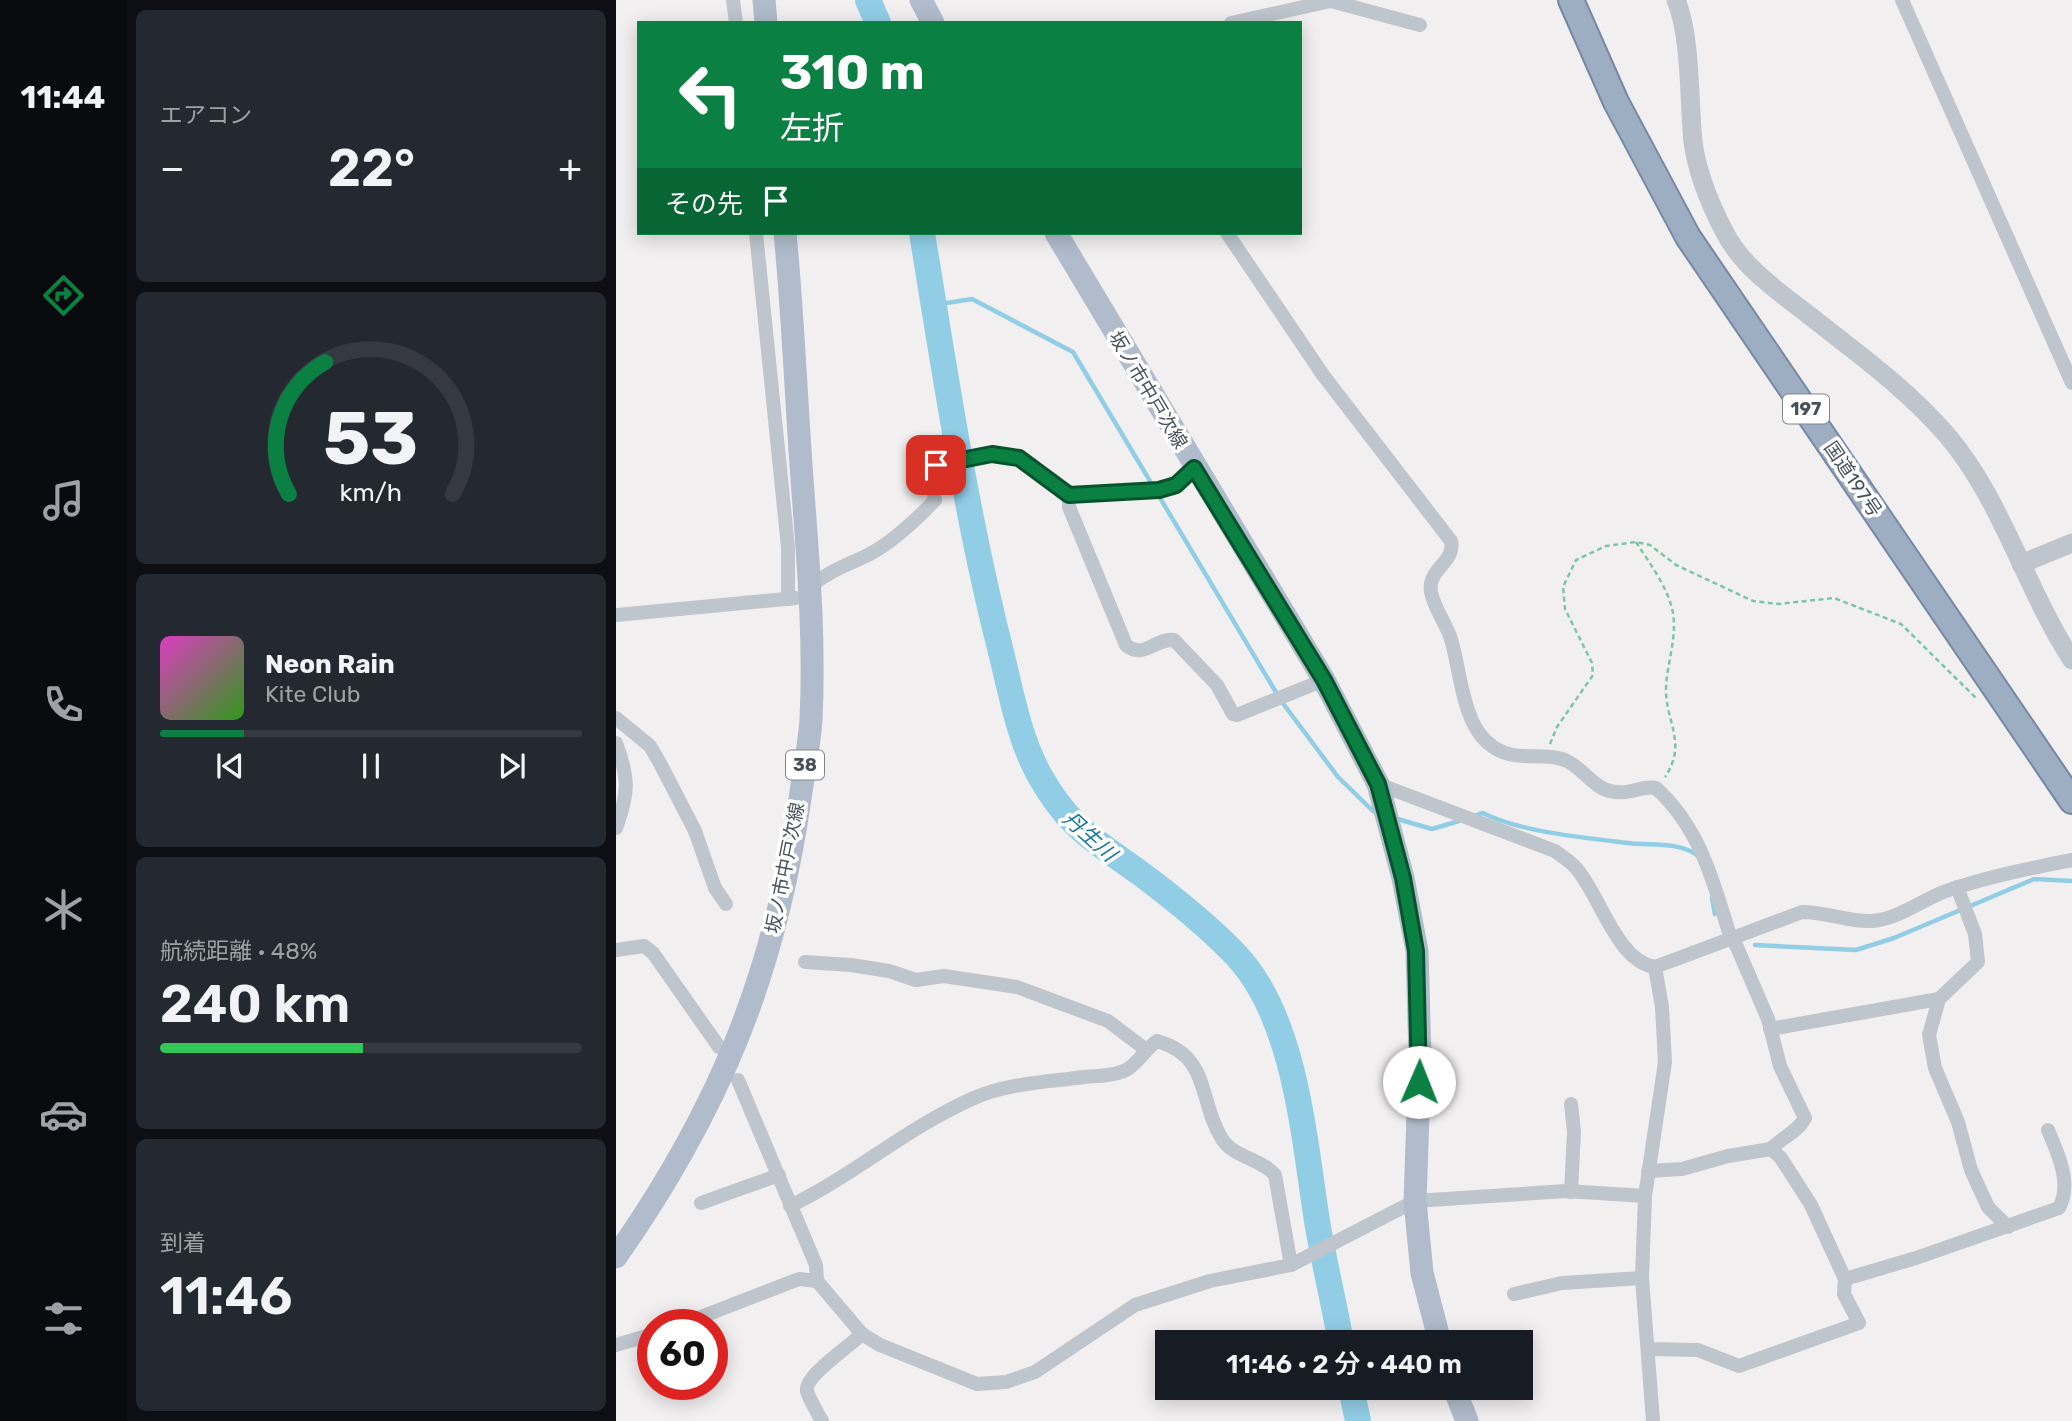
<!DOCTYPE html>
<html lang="ja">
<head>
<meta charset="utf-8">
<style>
	:root { --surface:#171b24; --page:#242831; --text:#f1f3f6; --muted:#9ea1a6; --line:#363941; --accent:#0b8043 }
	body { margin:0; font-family:Rubik,"Noto Sans JP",sans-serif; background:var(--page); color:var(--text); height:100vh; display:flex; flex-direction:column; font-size:26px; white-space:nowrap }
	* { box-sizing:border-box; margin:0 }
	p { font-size:23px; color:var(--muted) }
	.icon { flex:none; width:38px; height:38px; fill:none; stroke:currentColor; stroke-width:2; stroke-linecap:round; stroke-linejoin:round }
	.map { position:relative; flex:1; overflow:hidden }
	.panel { display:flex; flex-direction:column; gap:10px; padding:10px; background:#0d0f14; width:490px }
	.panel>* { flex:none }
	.banner { position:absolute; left:21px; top:21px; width:665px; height:214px; border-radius:0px; box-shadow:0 4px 18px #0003; background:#0b8043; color:#fff; overflow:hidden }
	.speed { position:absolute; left:21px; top:1309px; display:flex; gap:14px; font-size:35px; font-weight:700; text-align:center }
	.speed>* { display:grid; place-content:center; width:91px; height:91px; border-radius:50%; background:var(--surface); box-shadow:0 4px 18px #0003; line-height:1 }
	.speed .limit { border:10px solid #d22; background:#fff; color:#111 }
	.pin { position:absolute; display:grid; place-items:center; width:60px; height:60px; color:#fff; margin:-30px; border-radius:14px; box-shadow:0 4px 10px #0006 }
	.me { position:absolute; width:77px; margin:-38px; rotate:1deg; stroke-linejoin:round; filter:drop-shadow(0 0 5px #0008) }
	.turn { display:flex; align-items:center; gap:24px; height:147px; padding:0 28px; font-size:32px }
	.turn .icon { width:91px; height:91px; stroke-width:2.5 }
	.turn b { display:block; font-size:49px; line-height:60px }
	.then { display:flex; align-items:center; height:66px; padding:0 28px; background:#0003; gap:14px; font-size:26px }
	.big { font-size:52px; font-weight:600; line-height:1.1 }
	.panel .tile { flex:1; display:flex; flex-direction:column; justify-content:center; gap:10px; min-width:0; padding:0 24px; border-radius:10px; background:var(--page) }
	.panel .dial { align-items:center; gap:0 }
	.dial svg { height:182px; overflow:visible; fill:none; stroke:var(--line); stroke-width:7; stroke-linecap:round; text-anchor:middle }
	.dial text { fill:var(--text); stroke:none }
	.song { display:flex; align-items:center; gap:21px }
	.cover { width:84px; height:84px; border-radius:10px; background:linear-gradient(135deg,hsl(310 70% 55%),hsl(110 70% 35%)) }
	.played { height:7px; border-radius:4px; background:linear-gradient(90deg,var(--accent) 20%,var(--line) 20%) }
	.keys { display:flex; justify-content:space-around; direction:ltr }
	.heat { display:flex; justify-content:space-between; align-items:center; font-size:38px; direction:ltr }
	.charge { height:10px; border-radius:5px; background:linear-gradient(90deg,#34c759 48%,var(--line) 0) }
	.trip { position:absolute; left:539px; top:1330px; width:378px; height:70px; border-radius:0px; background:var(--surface); box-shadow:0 4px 18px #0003; font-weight:600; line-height:70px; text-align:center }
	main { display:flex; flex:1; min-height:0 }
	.tab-bar { display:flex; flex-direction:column; width:126px; justify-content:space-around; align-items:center; background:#090b0e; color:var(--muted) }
	.tab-bar .icon { width:49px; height:49px }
	.tab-bar .selected { color:var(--accent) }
	.tab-bar b { font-size:32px; color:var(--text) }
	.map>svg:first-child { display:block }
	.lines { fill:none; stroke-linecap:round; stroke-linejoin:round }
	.stream { stroke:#91cee5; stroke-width:4.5 }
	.river { stroke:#91cee5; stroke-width:26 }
	.trunk-casing { stroke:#7589a5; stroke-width:28 }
	.path { stroke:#7bc6a6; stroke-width:2.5; stroke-dasharray:5 3.5; stroke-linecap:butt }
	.minor { stroke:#bec5cc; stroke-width:14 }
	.tertiary { stroke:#bec5cc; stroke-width:19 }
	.primary { stroke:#b0bccb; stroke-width:23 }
	.trunk { stroke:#9dadc2; stroke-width:24 }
	.route-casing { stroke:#07532c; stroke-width:18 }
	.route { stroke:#0b8043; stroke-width:12 }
	.labels { text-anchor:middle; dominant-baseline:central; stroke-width:7; stroke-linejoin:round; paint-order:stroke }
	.shield { fill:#fff; stroke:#7f858c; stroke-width:2 }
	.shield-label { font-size:18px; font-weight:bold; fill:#48515a }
	.street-label { font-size:19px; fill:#48515a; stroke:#fff }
	.water-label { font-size:21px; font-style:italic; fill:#18799e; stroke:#fff }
</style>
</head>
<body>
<main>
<nav class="tab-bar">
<b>11:44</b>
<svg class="icon selected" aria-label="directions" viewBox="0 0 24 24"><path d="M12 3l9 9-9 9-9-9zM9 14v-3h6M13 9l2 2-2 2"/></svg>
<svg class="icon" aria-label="music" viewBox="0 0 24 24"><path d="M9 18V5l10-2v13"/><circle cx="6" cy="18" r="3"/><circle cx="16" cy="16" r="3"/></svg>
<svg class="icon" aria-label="phone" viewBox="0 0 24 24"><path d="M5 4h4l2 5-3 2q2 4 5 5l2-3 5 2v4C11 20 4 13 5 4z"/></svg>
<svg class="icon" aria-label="climate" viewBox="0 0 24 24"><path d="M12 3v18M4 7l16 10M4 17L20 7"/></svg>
<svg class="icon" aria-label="car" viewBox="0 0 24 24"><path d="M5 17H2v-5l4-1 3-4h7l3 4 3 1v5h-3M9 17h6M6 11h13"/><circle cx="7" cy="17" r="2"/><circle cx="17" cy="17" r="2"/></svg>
<svg class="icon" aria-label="filters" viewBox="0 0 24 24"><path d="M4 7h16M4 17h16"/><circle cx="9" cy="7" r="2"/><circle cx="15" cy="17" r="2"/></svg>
</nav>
<section class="panel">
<div class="tile"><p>エアコン</p>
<div class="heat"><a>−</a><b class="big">22°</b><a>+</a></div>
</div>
<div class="tile dial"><svg viewBox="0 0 100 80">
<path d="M14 69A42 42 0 1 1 86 69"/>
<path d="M14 69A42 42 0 0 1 30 11" stroke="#0b8043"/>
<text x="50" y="56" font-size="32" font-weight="700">53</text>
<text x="50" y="72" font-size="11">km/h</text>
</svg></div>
<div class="tile">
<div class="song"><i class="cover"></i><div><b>Neon Rain</b><p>Kite Club</p></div></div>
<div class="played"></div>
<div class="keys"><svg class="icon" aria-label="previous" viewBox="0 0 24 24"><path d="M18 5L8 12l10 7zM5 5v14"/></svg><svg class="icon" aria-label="pause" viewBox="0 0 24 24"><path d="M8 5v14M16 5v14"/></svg><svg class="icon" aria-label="next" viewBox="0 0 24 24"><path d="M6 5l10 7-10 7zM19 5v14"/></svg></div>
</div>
<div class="tile"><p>航続距離 · 48%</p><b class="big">240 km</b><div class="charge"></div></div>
<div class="tile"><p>到着</p><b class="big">11:46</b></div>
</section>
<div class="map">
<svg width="1456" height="1421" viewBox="0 0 1456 1421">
	<rect width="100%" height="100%" fill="#f1efef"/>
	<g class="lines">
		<g class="stream">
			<polyline points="318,305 356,299 457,352 661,694"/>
			<polyline points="666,702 722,777 757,811 763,813"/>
			<path d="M858,816L867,813C904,832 970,838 1012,843C1034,846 1061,841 1081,855"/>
			<polyline points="778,818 816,829 843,821"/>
			<polyline points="1096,898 1099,914"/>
			<polyline points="1139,945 1240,950 1278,938 1418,879 1456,881"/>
		</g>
		<g class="river">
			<polyline points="252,0 262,23"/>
			<path d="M306,233C329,373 350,515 385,652C395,692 403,739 424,776C454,829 477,839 524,873C556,897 590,924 618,953C681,1017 688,1143 702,1227C709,1266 718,1304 725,1342"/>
			<polyline points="735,1388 742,1421"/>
		</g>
		<defs>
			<polyline id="trunk" points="955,0 1000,102 1072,237 1456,801"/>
		</defs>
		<use href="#trunk" class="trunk-casing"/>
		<g class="path">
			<path d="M1020,542C1034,564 1052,587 1057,613C1061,638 1051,663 1050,688C1049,721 1072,743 1049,777"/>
			<polyline points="934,744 941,727 977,675 976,663 949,609 947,587 960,560 990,546 1020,542 1034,545 1060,565 1137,601 1162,604 1218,598 1285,624 1361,699"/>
		</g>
		<g class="minor">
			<polyline points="117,0 120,23"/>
			<polyline points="1286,0 1456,383"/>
			<polyline points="615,23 715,1 804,25"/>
			<polyline points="140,233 172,547 172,599"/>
			<path d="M611,233L707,375L835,541C840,563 811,568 815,592C818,607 828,621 834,636C847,674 844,741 893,754C911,759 934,753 951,761C966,768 978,788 994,791C1013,796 1026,785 1040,788C1085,829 1098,884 1115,939"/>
			<path d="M453,494V507L510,645C527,660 539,638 558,640L601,685L617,714L621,715L708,680"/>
			<path d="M195,586C213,571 231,565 252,555C275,543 301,519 319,500L314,472L320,465L376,454L403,458L453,494L543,490L560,485L578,468"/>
			<polyline points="0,615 180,598"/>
			<polyline points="0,718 34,746 45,765 79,831 99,888 110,904"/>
			<path d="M0,743C13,778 13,792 0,828"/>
			<path d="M762,784L939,851C946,856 955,862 960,868C984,895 1001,962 1039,967L1186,912C1211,912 1232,922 1255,921C1281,920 1306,900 1330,891C1370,877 1414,868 1456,860"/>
			<polyline points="1341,887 1359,934 1362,962 1323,999 1313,1035 1319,1068 1342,1122 1355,1170 1372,1207 1392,1227"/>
			<path d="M1117,938L1152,1019L1164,1066L1189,1118C1182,1132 1166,1137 1155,1149"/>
			<polyline points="0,950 28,946 37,953 103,1047"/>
			<polyline points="189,962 235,965 273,971 300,980 328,976 401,987 492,1021 529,1049"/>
			<polyline points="1154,1029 1323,999"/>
			<polyline points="122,1080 200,1265 201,1281"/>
			<polyline points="1032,1171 1066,1169 1112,1156 1155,1149 1165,1158 1195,1205 1229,1279 1228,1294 1243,1323 1123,1366 1082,1350 1033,1349"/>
			<polyline points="955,1192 958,1132 955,1104"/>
			<polyline points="85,1203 163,1175"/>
			<path d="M174,1206C238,1175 292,1127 358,1098C392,1083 432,1082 468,1077C482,1076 498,1076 510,1070C522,1064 529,1049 541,1041C595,1056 582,1101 606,1139C617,1157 646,1159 659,1175L675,1265"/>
			<path d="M1229,1279L1300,1258L1443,1208C1456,1184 1443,1156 1432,1130"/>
			<polyline points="898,1294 946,1283 1026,1278"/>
			<polyline points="64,1325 183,1279 201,1281 246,1334 264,1345 361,1384 390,1382 419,1372 519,1305 594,1281 675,1265 799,1201 950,1191 1029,1196"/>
			<polyline points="0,1345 37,1334"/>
			<path d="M206,1421C201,1412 194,1401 191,1391C188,1376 234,1346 246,1334"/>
			<polyline points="1037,1421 1026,1278 1029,1196 1049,1062 1046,1007 1039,967"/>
		</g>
		<g class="tertiary">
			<path d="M1060,0C1075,35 1073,102 1077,142C1081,172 1094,204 1108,231C1127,268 1162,291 1194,316C1241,353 1290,388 1330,434C1386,499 1409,588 1456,660"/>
			<polyline points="1405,564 1456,543"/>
		</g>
		<g class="primary">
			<polyline points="148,0 150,23"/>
			<polyline points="305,0 317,23"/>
			<polyline points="440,233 708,680 762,784 787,878 801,951 804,1058 799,1201 806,1273 824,1342"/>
			<path d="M0,1257C101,1113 157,979 183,805C187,777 193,748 195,720C199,638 192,560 186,479C180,397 177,315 169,233"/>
			<polyline points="838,1388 851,1421"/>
		</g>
		<use href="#trunk" class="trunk"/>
	</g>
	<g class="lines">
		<defs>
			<polyline id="route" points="320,465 376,454 403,458 453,495 543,490 560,485 578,468 708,680 762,784 787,878 800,951 803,1082"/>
		</defs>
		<use href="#route" class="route-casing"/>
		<use href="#route" class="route"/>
	</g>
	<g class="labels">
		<g class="shield">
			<rect x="1167" y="394.5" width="46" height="29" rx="5"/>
			<rect x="170" y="750.5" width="38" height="29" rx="5"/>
		</g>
		<g class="shield-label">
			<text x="1190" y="409">197</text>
			<text x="189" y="765">38</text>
		</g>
		<g class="street-label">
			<text transform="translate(532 390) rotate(59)">坂ノ市中戸次線</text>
			<text transform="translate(1237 479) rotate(56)">国道197号</text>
			<text transform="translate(169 868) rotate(-79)">坂ノ市中戸次線</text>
		</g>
		<g class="water-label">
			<text transform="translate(474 836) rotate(42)">丹生川</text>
		</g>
	</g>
</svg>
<div class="speed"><div class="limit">60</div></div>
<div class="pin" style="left:320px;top:465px;background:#d93025"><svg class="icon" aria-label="arrive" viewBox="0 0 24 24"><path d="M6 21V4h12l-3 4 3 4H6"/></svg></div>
<svg class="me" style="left:803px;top:1082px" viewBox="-20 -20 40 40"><circle r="19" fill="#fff"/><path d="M0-13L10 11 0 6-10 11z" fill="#0b8043"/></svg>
<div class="trip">11:46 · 2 分 · 440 m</div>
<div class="banner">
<div class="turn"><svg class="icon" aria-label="left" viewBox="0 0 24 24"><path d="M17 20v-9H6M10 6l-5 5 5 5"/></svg><div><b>310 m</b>左折</div></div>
<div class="then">その先<svg class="icon" aria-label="arrive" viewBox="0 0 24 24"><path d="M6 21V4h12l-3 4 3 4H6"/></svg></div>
</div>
</div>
</main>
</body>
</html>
